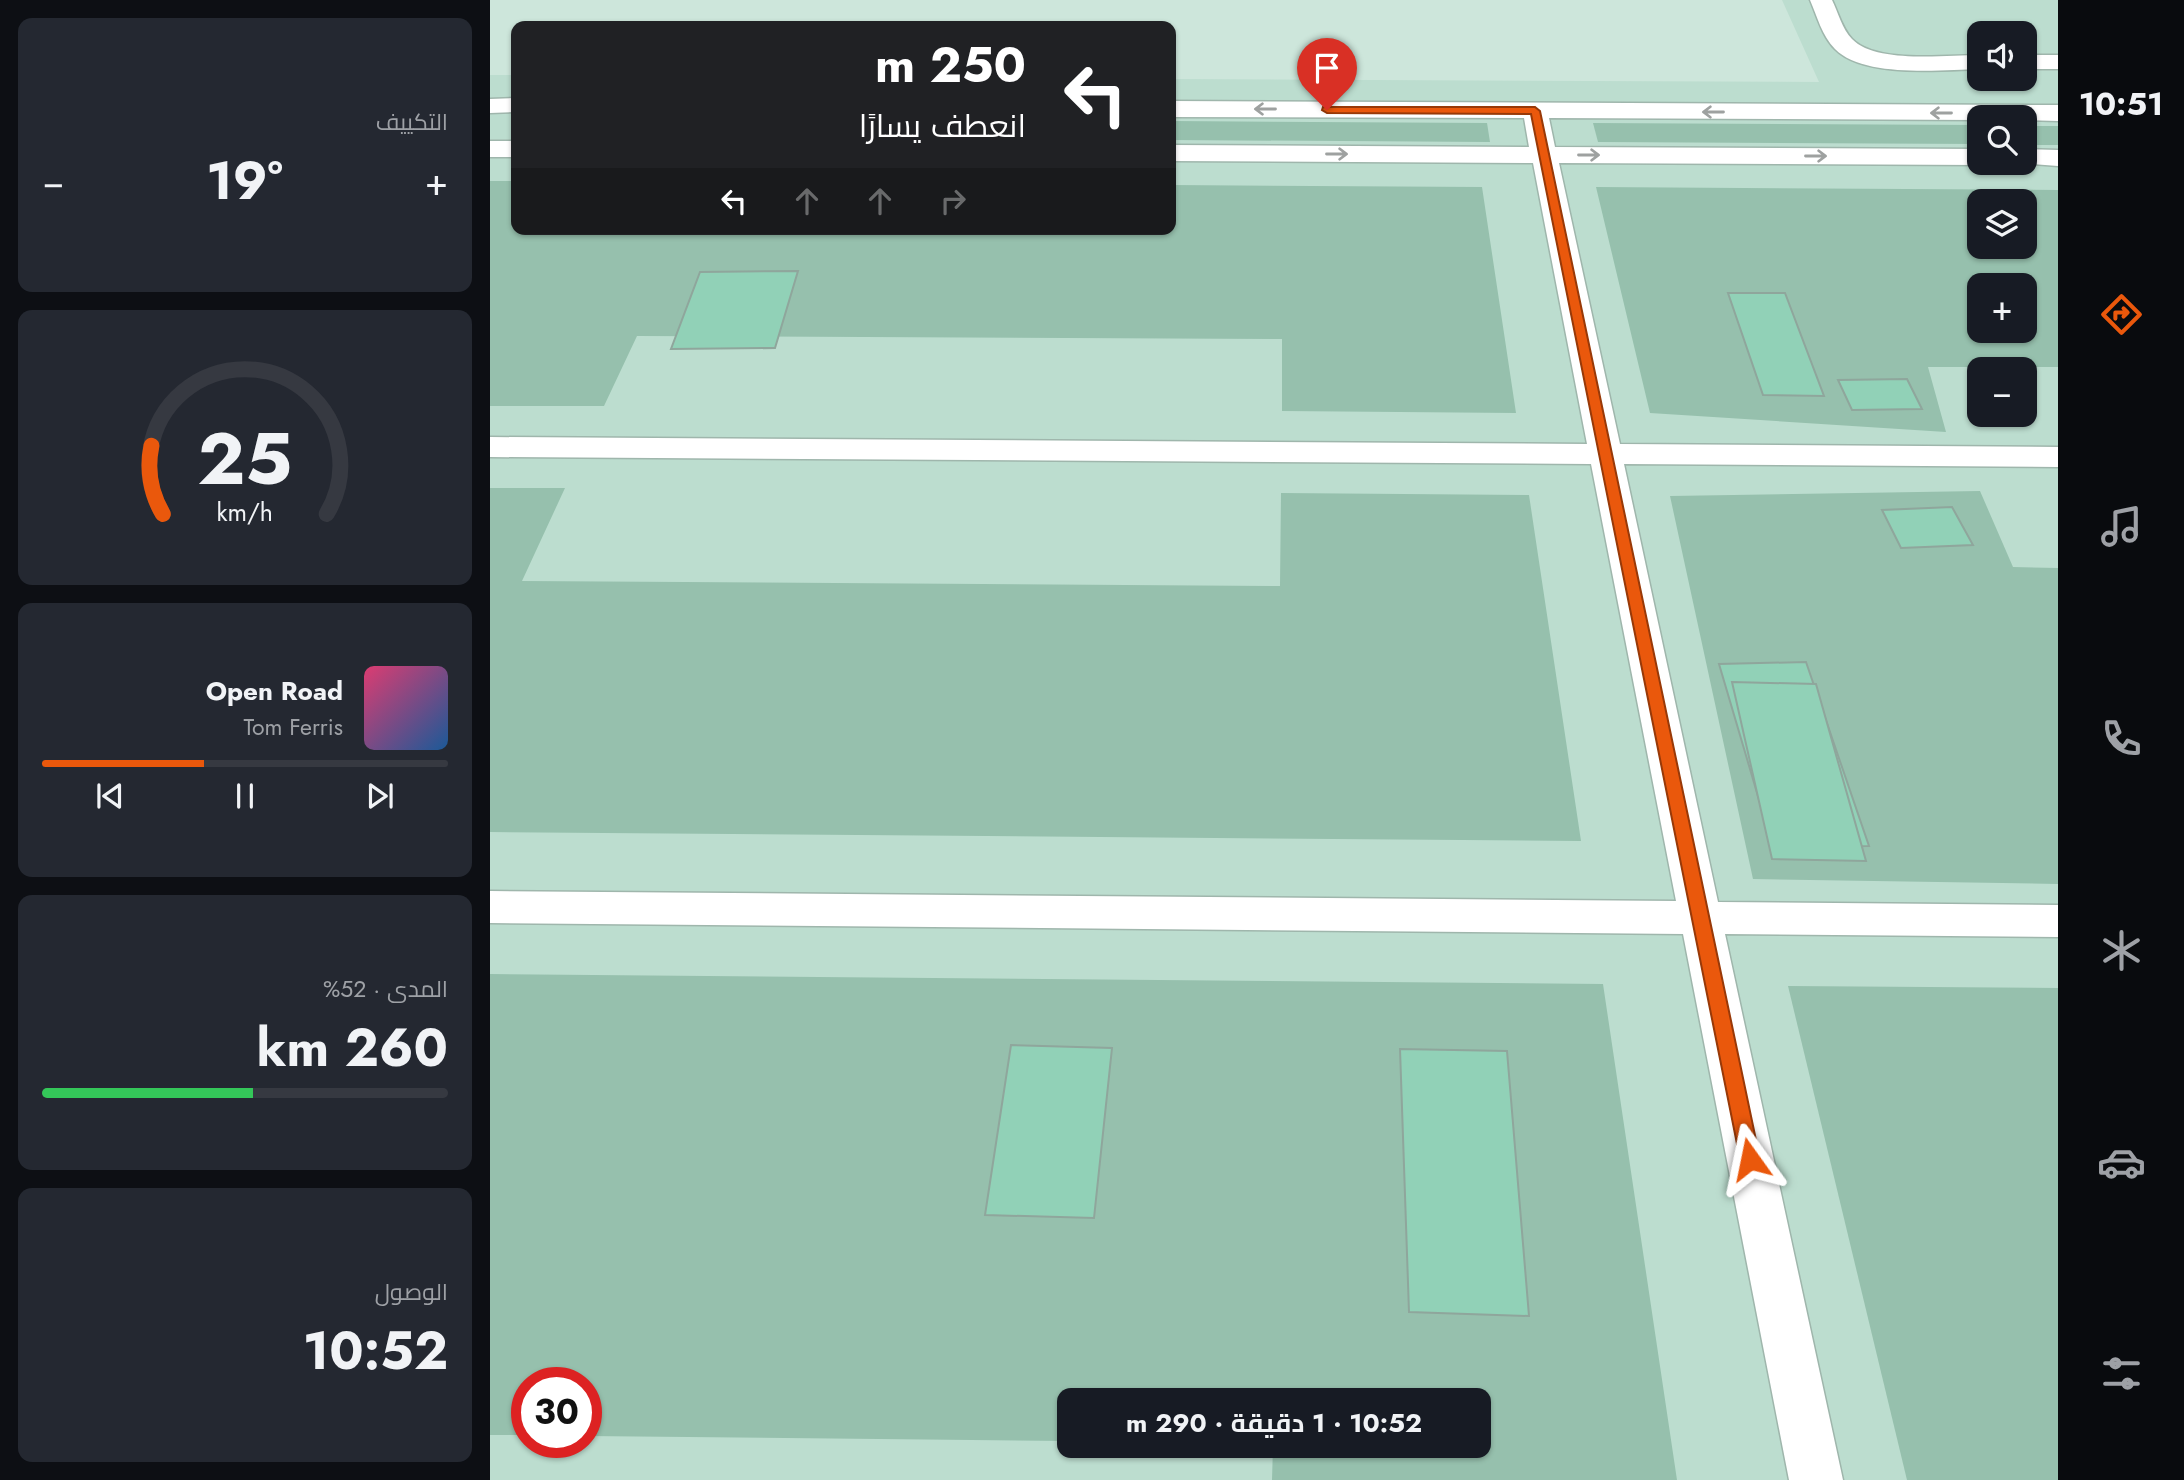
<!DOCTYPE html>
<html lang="ar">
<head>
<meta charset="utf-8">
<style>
	:root { --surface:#171b24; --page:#242831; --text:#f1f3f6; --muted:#9ea1a6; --line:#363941; --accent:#ea580c }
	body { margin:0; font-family:Jost,Cairo,sans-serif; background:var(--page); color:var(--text); direction:rtl; height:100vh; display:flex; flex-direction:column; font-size:26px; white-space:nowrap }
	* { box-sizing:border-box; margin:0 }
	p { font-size:23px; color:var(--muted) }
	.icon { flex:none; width:38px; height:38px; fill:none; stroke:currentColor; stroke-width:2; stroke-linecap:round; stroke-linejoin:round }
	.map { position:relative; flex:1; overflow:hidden; direction:ltr }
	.drawer { display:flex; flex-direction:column; gap:18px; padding:18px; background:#0d0f14; width:490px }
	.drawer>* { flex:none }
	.banner { position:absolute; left:21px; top:21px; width:665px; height:214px; border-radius:14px; box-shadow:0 2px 5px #0004; direction:rtl; background:#202124; color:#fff; overflow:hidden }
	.buttons { position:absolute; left:1477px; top:21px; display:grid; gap:14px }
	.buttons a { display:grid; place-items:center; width:70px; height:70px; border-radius:14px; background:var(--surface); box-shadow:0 2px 5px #0004; font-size:35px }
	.speed { position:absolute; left:21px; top:1367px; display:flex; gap:14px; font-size:35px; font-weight:700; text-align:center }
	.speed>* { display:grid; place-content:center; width:91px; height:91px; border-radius:50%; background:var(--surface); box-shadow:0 2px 5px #0004; line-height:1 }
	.speed .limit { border:10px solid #d22; background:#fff; color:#111 }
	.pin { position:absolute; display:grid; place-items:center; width:60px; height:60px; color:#fff; margin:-72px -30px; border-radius:50% 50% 50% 0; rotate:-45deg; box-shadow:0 0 7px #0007 }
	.pin .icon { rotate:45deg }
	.me { position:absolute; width:77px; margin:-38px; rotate:348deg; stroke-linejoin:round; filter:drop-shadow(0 0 5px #0008) }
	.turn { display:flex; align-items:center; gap:24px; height:147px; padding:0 35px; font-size:32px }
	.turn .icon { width:91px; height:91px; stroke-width:2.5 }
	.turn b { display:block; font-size:49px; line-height:60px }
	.lanes { display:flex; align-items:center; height:66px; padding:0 35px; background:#0003; justify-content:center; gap:35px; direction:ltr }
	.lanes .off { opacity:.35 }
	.big { font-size:52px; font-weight:700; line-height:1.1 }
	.drawer .widget { flex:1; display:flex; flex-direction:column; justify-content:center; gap:10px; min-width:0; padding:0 24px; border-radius:14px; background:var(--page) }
	.drawer .dial { align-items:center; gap:0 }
	.dial svg { height:182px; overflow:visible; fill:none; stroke:var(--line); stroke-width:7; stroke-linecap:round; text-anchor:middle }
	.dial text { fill:var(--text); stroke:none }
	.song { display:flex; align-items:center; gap:21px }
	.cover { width:84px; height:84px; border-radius:10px; background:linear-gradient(135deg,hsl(340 70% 55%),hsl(210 70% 35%)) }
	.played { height:7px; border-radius:4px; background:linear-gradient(90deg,var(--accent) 40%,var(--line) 40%) }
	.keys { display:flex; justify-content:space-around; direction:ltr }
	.heat { display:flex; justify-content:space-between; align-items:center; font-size:38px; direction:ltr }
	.charge { height:10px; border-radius:5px; background:linear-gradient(90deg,#34c759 52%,var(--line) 0) }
	.trip { position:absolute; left:567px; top:1388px; width:434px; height:70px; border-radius:14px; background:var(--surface); box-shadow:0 2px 5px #0004; font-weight:700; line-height:70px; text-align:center; direction:rtl }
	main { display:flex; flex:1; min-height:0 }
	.tabs { display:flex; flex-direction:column; width:126px; justify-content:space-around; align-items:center; background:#090b0e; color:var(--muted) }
	.tabs .icon { width:49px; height:49px }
	.tabs .on { color:var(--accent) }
	.tabs b { font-size:32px; color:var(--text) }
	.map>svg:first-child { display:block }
	.built { fill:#bcddcf; fill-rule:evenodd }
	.green { fill:#96c0ad; fill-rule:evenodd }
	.building { fill:#91d1b7; stroke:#8fa69c; stroke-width:2 }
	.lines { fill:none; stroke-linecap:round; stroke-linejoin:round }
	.minor-casing { stroke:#9fb6ac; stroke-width:3 }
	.minor { fill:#fff; fill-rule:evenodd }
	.oneway { stroke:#9ea1a0 }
	.route { fill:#ea580c; stroke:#983908; stroke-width:2 }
</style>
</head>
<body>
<main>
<nav class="tabs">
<b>10:51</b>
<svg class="icon on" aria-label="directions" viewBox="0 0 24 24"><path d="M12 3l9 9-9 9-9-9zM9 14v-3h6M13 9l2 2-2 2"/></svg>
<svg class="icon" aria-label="music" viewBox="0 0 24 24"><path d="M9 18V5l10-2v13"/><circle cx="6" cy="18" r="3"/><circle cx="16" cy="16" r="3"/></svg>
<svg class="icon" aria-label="phone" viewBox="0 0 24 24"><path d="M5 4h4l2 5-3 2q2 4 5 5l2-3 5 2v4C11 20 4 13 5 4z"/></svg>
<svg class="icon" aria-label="climate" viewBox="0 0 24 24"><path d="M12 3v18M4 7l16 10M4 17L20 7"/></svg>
<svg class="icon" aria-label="car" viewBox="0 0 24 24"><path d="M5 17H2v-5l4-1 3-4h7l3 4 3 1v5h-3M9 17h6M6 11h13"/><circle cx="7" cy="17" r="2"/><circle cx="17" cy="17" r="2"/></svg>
<svg class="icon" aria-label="filters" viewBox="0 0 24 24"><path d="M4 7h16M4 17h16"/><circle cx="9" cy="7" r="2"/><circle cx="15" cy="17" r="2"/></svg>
</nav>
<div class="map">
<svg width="1568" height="1480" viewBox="0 0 1568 1480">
	<rect width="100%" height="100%" fill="#cde6db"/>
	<path class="built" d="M1292,0H1568V1480H0V75H26V229H681V79L1329,82ZM1489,33H1535V79H1489ZM1489,117H1535V163H1489ZM1489,201H1535V247H1489ZM1489,285H1535V331H1489ZM1489,369H1535V415H1489ZM37,1382H96V1442H37ZM579,1400H989V1446H579Z"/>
	<g class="green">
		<polygon points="681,121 997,123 1000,142 681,140"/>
		<polygon points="1103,123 1489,125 1489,144 1108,142"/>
		<rect x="1535" y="126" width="33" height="19"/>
		<polygon points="0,181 26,181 26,229 681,229 681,185 992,187 1026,413 792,411 792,339 147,336 114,406 0,406"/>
		<path d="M1106,187L1568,190V367H1438L1456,432L1160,413ZM1489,201H1535V247H1489ZM1489,285H1535V331H1489Z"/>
		<polygon points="0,488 75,488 32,581 790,586 791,493 1039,495 1091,841 0,832"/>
		<polygon points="1490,491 1523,567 1568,568 1568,884 1263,879 1180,496"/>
		<polygon points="0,974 1113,984 1187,1480 782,1480 783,1446 989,1446 989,1400 579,1400 579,1441 96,1436 96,1382 37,1382 37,1435 0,1435"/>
		<polygon points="1298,986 1568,988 1568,1480 1417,1480"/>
	</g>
	<g class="building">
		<polygon points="308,271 285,348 181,349 210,272"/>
		<polygon points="1238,293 1295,293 1334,396 1273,395"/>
		<polygon points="1417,379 1432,409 1362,410 1348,380"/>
		<polygon points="1462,507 1483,545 1411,548 1392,510"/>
		<polygon points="1316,662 1379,846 1283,847 1229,664"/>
		<polygon points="1242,682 1326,684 1376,861 1282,859"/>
		<polygon points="521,1045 622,1048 604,1218 495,1215"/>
		<polygon points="910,1049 1017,1051 1039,1316 919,1312"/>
	</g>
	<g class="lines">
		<defs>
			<g id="minor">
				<path d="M1320,0H1342C1348,12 1352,29 1362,39C1386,64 1456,55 1489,55V69C1451,70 1373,78 1345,49C1332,36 1327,16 1320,0Z"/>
				<rect x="1535" y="55" width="33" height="14"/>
				<polygon points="26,98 26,112 0,113 0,99"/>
				<polygon points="681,101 1568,105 1568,121 1535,120 1535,117 1489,117 1489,120 1059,118 1065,147 1489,149 1489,163 1497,163 1489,165 1069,163 1130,444 1568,447 1568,467 1134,464 1228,902 1568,905 1568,937 1235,934 1353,1480 1299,1480 1193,934 0,923 0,891 1186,901 1101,464 0,457 0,437 1097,444 1043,163 681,161 681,145 1039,147 1034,118 681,117"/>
				<rect x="0" y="141" width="26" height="16"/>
				<polygon points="1535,149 1568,150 1568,166 1527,163 1535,163"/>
			</g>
		</defs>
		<use href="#minor" class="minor-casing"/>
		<use href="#minor" class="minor"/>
	</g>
	<defs><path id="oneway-shaft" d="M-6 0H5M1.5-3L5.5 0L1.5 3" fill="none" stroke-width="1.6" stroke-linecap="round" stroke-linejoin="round" transform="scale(1.75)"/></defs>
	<g class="oneway">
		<use href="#oneway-shaft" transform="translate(775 109) rotate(-180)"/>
		<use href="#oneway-shaft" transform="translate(1223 112) rotate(-180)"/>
		<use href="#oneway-shaft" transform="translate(1451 113) rotate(-180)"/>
		<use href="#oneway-shaft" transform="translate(847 154)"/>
		<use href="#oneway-shaft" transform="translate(1099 155)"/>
		<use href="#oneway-shaft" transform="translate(1326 156)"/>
	</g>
	<polygon class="route" points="833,107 1045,107 1050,111 1270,1159 1267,1165 1260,1167 1253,1165 1250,1159 1041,114 837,113 832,110"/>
</svg>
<div class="buttons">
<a><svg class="icon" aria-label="sound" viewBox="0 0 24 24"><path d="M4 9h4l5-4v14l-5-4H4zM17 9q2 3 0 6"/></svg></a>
<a><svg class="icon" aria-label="search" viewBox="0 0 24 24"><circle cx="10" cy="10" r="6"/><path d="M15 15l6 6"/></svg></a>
<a><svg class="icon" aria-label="layers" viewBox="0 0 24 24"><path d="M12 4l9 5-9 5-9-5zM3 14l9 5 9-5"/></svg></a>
<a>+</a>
<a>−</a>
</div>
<div class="speed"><div class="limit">30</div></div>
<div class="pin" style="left:837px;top:110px;background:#d93025"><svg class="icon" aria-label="arrive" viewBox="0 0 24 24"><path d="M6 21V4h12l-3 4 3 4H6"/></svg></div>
<svg class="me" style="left:1260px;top:1159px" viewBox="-20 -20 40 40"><path d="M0-17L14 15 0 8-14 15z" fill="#ea580c" stroke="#fff" stroke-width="4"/></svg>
<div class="trip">10:52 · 1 دقيقة · 290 m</div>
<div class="banner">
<div class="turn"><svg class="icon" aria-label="left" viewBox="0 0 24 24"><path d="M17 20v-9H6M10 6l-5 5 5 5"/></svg><div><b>250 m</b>انعطف يسارًا</div></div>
<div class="lanes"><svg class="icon" aria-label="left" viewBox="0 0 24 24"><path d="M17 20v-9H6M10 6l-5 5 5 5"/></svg><svg class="icon off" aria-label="ahead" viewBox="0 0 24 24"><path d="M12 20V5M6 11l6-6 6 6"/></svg><svg class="icon off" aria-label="ahead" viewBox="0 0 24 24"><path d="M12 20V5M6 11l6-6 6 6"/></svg><svg class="icon off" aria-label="right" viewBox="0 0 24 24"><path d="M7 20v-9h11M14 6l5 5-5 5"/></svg></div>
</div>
</div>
<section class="drawer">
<div class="widget"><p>التكييف</p>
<div class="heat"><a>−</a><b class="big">19°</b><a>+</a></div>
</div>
<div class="widget dial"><svg viewBox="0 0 100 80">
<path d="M14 69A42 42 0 1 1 86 69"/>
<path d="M14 69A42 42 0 0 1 9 39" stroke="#ea580c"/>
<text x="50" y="56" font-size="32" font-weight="700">25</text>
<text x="50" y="72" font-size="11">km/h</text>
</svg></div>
<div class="widget">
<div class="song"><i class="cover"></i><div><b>Open Road</b><p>Tom Ferris</p></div></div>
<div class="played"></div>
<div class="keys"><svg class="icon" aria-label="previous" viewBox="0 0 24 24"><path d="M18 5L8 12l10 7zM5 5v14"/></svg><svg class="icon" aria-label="pause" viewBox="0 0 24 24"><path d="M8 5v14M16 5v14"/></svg><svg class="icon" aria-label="next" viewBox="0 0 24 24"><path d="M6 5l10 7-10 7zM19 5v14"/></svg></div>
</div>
<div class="widget"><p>المدى · 52%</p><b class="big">260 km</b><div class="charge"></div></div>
<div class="widget"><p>الوصول</p><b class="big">10:52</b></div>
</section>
</main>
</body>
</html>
